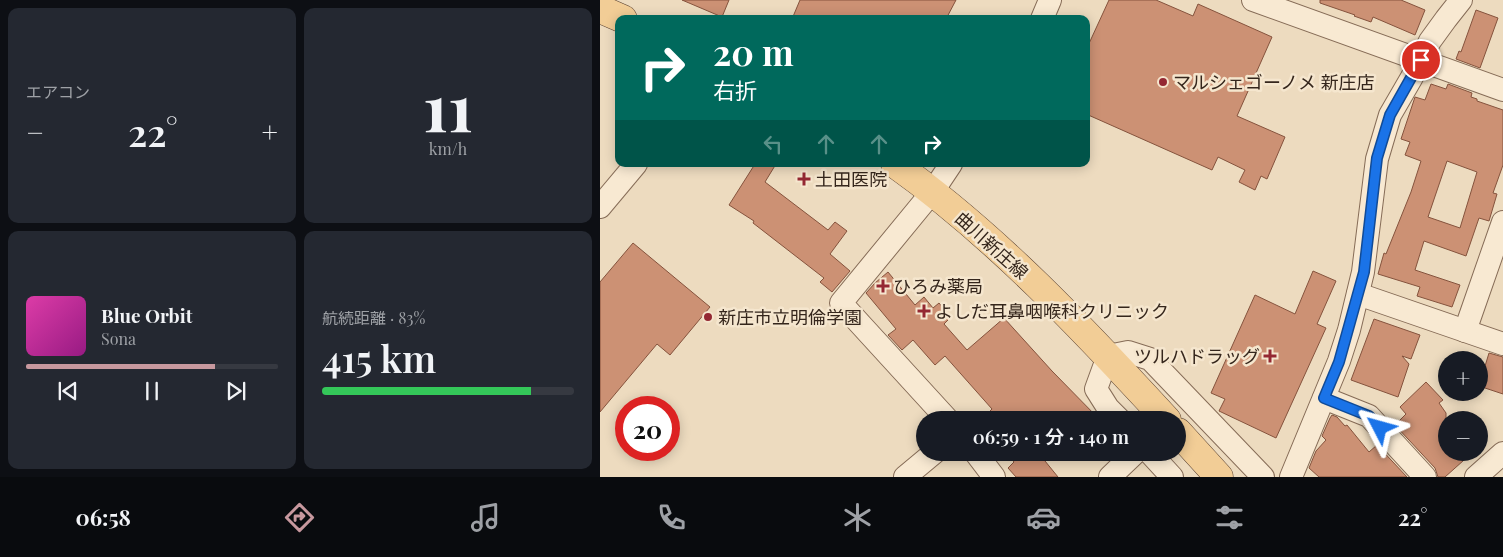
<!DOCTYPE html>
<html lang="ja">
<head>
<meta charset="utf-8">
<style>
	:root { --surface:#171b24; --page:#242831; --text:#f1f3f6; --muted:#9ea1a6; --line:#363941; --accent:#c7989e }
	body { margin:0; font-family:"Playfair Display","Noto Sans JP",serif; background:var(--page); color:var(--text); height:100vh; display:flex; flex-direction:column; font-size:19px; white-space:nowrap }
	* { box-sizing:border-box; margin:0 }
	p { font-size:16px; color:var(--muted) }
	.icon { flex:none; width:28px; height:28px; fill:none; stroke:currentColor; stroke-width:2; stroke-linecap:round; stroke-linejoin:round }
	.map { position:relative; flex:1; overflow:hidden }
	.details { display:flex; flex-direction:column; gap:8px; padding:8px; background:#0d0f14; width:600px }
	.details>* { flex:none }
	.hud { position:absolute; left:15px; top:15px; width:475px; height:152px; border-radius:10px; box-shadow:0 2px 12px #0003; background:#00695c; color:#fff; overflow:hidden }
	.tools { position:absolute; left:838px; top:351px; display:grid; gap:10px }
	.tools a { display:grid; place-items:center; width:50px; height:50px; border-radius:50%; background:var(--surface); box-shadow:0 2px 12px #0003; font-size:25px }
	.speed { position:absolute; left:15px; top:396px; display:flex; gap:10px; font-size:25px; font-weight:700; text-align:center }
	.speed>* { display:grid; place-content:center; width:65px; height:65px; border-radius:50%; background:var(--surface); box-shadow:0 2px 12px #0003; line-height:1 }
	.speed .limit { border:8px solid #d22; background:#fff; color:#111 }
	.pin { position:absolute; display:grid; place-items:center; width:42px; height:42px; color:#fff; margin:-21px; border:2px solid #fff; border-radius:50%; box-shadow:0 1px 5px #0007 }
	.me { position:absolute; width:55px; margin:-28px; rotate:309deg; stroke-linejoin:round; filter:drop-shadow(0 0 4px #0008) }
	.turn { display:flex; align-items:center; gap:18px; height:105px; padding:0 15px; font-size:22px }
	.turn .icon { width:65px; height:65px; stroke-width:2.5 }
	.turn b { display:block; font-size:35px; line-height:42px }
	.lanes { display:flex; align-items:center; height:48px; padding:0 15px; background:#0003; justify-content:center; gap:25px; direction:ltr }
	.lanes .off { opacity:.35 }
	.big { font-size:38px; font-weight:600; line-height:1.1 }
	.details .widget { flex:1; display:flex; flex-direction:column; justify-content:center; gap:8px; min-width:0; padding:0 18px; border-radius:10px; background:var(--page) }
	.details .dial { align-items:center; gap:0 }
	.dial b { font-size:65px; line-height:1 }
	.song { display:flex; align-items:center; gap:15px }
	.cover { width:60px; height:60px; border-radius:8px; background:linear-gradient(135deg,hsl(320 70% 55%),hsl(310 70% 35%)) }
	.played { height:5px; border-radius:2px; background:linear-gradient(90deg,var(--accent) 75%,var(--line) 75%) }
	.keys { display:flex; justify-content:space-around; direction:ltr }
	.heat { display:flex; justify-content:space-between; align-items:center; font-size:28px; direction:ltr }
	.charge { height:8px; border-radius:4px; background:linear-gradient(90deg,#34c759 83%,var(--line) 0) }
	.details .tiles { flex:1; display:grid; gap:8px; grid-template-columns:repeat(2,1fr) }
	.trip { position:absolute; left:316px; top:411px; width:270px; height:50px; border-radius:25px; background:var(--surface); box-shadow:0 2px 12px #0003; font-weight:600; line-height:50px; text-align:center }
	.tabs { display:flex; height:80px; justify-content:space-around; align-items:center; background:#090b0e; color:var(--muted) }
	.tabs .icon { width:35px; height:35px }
	.tabs .on { color:var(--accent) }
	.tabs b { font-size:22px; color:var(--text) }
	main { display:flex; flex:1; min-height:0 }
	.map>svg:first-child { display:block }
	.building { fill:#cc9174; stroke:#85533d; fill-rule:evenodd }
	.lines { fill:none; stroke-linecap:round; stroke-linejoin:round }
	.minor-casing { stroke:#866c57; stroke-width:24 }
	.major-casing { stroke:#533b2c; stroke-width:29 }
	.minor { stroke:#f8e9d2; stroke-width:22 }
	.major { stroke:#f2cd96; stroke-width:28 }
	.route-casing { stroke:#114b97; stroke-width:12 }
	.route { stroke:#1a73e8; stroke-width:9 }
	.poi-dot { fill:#942832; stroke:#f5e6ce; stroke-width:2 }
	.labels { text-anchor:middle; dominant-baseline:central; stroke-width:5; stroke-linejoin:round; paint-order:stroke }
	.poi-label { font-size:18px; fill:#35261c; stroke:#f5e6ce; text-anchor:start }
	.street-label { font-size:18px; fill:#35261c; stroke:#f5e6ce }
</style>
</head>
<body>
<main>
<section class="details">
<div class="tiles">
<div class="widget"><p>エアコン</p>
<div class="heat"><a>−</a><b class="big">22°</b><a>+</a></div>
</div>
<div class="widget dial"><b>11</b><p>km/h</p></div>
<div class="widget">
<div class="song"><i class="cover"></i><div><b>Blue Orbit</b><p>Sona</p></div></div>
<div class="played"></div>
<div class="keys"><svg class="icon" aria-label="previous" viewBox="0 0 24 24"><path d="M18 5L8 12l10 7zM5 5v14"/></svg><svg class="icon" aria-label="pause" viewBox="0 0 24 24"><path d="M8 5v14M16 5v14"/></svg><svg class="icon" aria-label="next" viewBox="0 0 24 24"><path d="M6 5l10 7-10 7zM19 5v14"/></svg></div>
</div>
<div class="widget"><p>航続距離 · 83%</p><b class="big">415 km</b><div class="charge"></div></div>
</div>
</section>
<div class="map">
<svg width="903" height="477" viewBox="0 0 903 477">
	<rect width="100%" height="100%" fill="#eddbbf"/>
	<g class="building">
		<polygon points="82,0 129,0 122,17"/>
		<polygon points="200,0 356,0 346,19 192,19"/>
		<polygon points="509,0 556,0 593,16 598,4 672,37 637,116 685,137 667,179 661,176 655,190 639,182 645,170 618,157 612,170 486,114 486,50"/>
		<polygon points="720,0 801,0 825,10 815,35 773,17 771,22 754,16 755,15 720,3"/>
		<polygon points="876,10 898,18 880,68 856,59 859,51 861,52"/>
		<path d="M831,84L846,89L848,84L872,93L871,97L877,99V101L903,110V165L893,193L897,194L889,221L879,218L866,256L824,241L815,270L860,285L852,307L817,296L820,287L778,274L784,253L786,254L811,192L821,161L805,155L810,142L801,139L815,97L825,100ZM847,161L877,172L860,228L828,217Z"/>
		<polygon points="155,164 176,164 165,182 228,230 235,222 247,231 230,254 250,271 232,292 220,282 224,278 153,223 154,221 129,205"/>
		<polygon points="33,243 110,307 70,355 57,344 0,412 0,282"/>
		<polygon points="713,271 736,281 717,324 726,328 676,438 619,411 625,399 611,393 655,295 695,314"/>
		<polygon points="288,272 315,305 324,297 333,308 339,303 351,317 344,324 367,350 404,318 452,371 500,420 381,420 392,409 345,356 335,365 313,340 302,350 288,335 296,329 266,293 275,283"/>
		<polygon points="774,319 820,335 811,359 802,356 809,364 798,397 751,380"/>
		<polygon points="889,353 903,357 903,394 879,386"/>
		<polygon points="826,382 843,400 839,403 846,413 846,452 873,452 845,477 838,477 835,468 795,425 806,414 800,407"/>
		<polygon points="732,415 737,417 745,426 747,425 769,452 777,445 807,477 719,477 709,468 716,451 726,440 722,436 730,418"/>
		<polygon points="406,452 455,452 445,461 458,477 416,477 408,468 414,462"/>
	</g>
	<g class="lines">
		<defs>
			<g id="minor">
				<polyline points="653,0 903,90"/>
				<polyline points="442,19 450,0"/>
				<polyline points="0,207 36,164"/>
				<polyline points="758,294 903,344"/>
				<polyline points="865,331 903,222"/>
				<polyline points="724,398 769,416 825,477"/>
				<polyline points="348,420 241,303 333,191 351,164"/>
				<polyline points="520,420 508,408 496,389 508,356 528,352 550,359 663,477"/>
				<polyline points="375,452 394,477"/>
				<polyline points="549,452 572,477"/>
				<polyline points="305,477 335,452"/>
				<polyline points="510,477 536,452"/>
				<polyline points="691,477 739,361 749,330 763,272 777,159 790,115 812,77 830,41 846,19 861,0"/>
				<polyline points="876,477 903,453"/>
			</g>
			<g id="major">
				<polyline points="0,9 23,19"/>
				<path d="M295,164C396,236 483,329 567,420"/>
				<polyline points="578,432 619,477"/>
			</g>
		</defs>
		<use href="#minor" class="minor-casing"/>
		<use href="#major" class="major-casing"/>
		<use href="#minor" class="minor"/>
		<use href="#major" class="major"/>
	</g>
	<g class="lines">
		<defs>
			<polyline id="route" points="780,428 769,416 724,398 739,362 764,272 777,158 790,115 821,60"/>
		</defs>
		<use href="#route" class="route-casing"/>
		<use href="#route" class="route"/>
	</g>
	<g class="poi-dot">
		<circle cx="563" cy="82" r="5"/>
		<path d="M201.5 171.5h5v5h5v5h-5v5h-5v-5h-5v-5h5z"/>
		<path d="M280.5 278.5h5v5h5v5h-5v5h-5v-5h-5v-5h5z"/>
		<path d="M321.5 303.5h5v5h5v5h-5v5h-5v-5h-5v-5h5z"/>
		<circle cx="108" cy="317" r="5"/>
		<path d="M667.5 348.5h5v5h5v5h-5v5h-5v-5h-5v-5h5z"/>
	</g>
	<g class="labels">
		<g class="poi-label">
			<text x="573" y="82">マルシェゴーノメ 新庄店</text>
			<text x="215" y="179">土田医院</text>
			<text x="293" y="286">ひろみ薬局</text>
			<text x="335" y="311">よしだ耳鼻咽喉科クリニック</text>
			<text x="118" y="317">新庄市立明倫学園</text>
			<text x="660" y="356" text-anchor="end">ツルハドラッグ</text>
		</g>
		<g class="street-label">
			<text transform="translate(392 245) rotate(42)">曲川新庄線</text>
		</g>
	</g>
</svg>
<div class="tools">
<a>+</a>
<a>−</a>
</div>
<div class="speed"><div class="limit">20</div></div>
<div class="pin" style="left:821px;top:60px;background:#d93025"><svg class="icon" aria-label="arrive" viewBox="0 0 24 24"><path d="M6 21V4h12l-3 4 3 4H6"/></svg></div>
<svg class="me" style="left:780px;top:428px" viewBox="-20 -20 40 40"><path d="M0-17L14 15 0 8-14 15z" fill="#1a73e8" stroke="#fff" stroke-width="4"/></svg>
<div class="trip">06:59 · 1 分 · 140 m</div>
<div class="hud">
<div class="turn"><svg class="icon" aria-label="right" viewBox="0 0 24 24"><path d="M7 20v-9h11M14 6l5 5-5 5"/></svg><div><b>20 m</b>右折</div></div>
<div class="lanes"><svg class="icon off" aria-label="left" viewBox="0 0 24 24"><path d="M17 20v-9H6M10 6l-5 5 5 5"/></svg><svg class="icon off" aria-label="ahead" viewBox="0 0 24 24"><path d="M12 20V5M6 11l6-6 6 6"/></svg><svg class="icon off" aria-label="ahead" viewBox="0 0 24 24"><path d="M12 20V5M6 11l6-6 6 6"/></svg><svg class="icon" aria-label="right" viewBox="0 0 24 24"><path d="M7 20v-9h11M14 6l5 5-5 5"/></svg></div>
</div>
</div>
</main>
<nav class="tabs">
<b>06:58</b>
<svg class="icon on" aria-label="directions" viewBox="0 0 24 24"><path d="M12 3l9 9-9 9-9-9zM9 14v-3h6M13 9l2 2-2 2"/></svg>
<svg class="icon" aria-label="music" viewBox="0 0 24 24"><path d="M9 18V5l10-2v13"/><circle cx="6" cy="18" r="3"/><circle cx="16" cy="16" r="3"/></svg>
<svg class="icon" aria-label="phone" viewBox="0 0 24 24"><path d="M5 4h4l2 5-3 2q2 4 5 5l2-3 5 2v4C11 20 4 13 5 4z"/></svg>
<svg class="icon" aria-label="climate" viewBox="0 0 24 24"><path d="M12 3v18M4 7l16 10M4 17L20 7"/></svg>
<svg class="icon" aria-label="car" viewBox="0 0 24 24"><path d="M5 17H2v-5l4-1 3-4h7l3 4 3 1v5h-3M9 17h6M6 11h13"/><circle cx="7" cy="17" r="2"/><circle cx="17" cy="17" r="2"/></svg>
<svg class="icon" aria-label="filters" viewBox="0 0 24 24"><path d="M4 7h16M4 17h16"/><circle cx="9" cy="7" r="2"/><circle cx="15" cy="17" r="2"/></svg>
<b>22°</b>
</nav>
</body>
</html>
